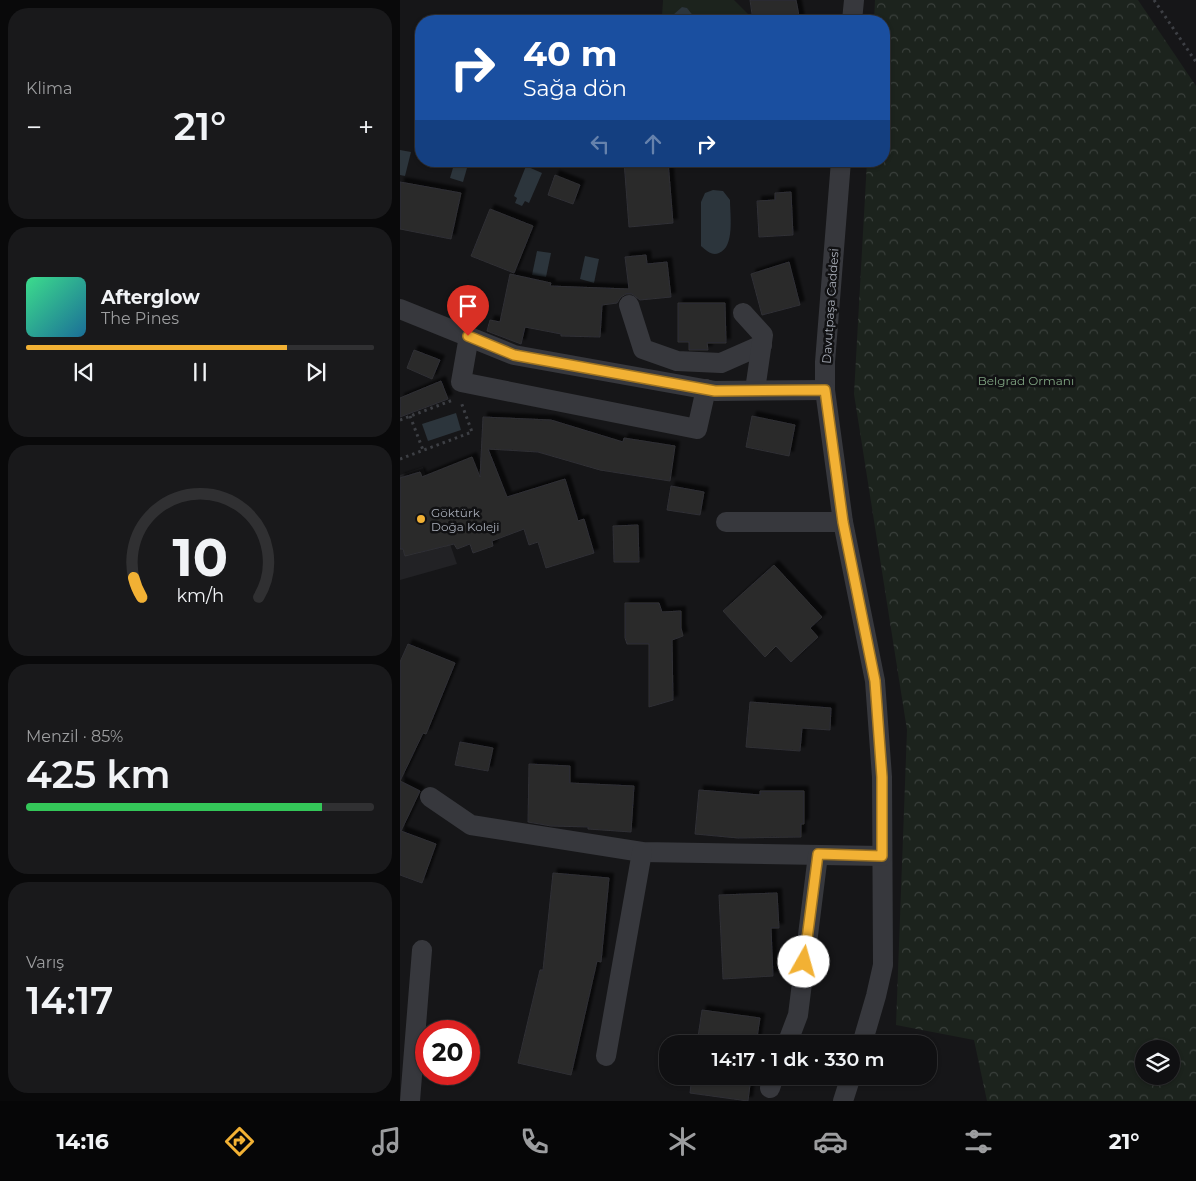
<!DOCTYPE html>
<html lang="tr">
<head>
<meta charset="utf-8">
<style>
	:root { --surface:#101012; --page:#19191b; --text:#f1f3f6; --muted:#9c9d9f; --line:#303032; --accent:#f2b134 }
	body { margin:0; font-family:Montserrat,sans-serif; background:var(--page); color:var(--text); height:100vh; display:flex; flex-direction:column; font-size:19px; white-space:nowrap }
	* { box-sizing:border-box; margin:0 }
	p { font-size:16px; color:var(--muted) }
	.icon { flex:none; width:28px; height:28px; fill:none; stroke:currentColor; stroke-width:2; stroke-linecap:round; stroke-linejoin:round }
	.map { position:relative; flex:1; overflow:hidden }
	.panel { display:flex; flex-direction:column; gap:8px; padding:8px; background:#09090a; width:400px }
	.panel>* { flex:none }
	.guide { position:absolute; left:15px; top:15px; width:475px; height:152px; border-radius:20px; box-shadow:0 1px 4px #0004,0 0 0 1px var(--line); background:#1a4fa0; color:#fff; overflow:hidden }
	.tools { position:absolute; left:735px; top:1040px; display:grid; gap:10px }
	.tools a { display:grid; place-items:center; width:45px; height:45px; border-radius:50%; background:var(--surface); box-shadow:0 1px 4px #0004,0 0 0 1px var(--line); font-size:25px }
	.speed { position:absolute; left:15px; top:1020px; display:flex; gap:10px; font-size:25px; font-weight:700; text-align:center }
	.speed>* { display:grid; place-content:center; width:65px; height:65px; border-radius:50%; background:var(--surface); box-shadow:0 1px 4px #0004,0 0 0 1px var(--line); line-height:1 }
	.speed .limit { border:8px solid #d22; background:#fff; color:#111 }
	.pin { position:absolute; display:grid; place-items:center; width:42px; height:42px; color:#fff; margin:-51px -21px; border-radius:50% 50% 50% 0; rotate:-45deg; box-shadow:0 0 5px #0007 }
	.pin .icon { rotate:45deg }
	.me { position:absolute; width:55px; margin:-28px; rotate:7deg; stroke-linejoin:round; filter:drop-shadow(0 0 4px #0008) }
	.turn { display:flex; align-items:center; gap:18px; height:105px; padding:0 25px; font-size:22px }
	.turn .icon { width:65px; height:65px; stroke-width:2.5 }
	.turn b { display:block; font-size:35px; line-height:42px }
	.lanes { display:flex; align-items:center; height:48px; padding:0 25px; background:#0003; justify-content:center; gap:25px; direction:ltr }
	.lanes .off { opacity:.35 }
	.big { font-size:38px; font-weight:600; line-height:1.1 }
	.panel .card { flex:1; display:flex; flex-direction:column; justify-content:center; gap:8px; min-width:0; padding:0 18px; border-radius:20px; background:var(--page) }
	.panel .dial { align-items:center; gap:0 }
	.dial svg { height:130px; overflow:visible; fill:none; stroke:var(--line); stroke-width:7; stroke-linecap:round; text-anchor:middle }
	.dial text { fill:var(--text); stroke:none }
	.song { display:flex; align-items:center; gap:15px }
	.cover { width:60px; height:60px; border-radius:8px; background:linear-gradient(135deg,hsl(150 70% 55%),hsl(200 70% 35%)) }
	.played { height:5px; border-radius:2px; background:linear-gradient(90deg,var(--accent) 75%,var(--line) 75%) }
	.keys { display:flex; justify-content:space-around; direction:ltr }
	.heat { display:flex; justify-content:space-between; align-items:center; font-size:28px; direction:ltr }
	.charge { height:8px; border-radius:4px; background:linear-gradient(90deg,#34c759 85%,var(--line) 0) }
	.trip { position:absolute; left:259px; top:1035px; width:278px; height:50px; border-radius:20px; background:var(--surface); box-shadow:0 1px 4px #0004,0 0 0 1px var(--line); font-weight:600; line-height:50px; text-align:center }
	.tab-bar { display:flex; height:80px; justify-content:space-around; align-items:center; background:#060607; color:var(--muted) }
	.tab-bar .icon { width:35px; height:35px }
	.tab-bar .current { color:var(--accent) }
	.tab-bar b { font-size:22px; color:var(--text) }
	main { display:flex; flex:1; min-height:0 }
	.map>svg:first-child { display:block }
	.built { fill:#222225 }
	.forest { fill:url(#forest-crowns); fill-rule:evenodd }
	.garden { fill:#1c231d }
	.water { fill:#2c353c }
	.building { fill:#29292c; stroke:#303034; filter:url(#shadow) }
	.lines { fill:none; stroke-linecap:round; stroke-linejoin:round }
	.path { stroke:#3d3f44; stroke-width:3; stroke-dasharray:2.5 4; stroke-linecap:butt }
	.minor { stroke:#37383d; stroke-width:20 }
	.route-casing { stroke:#9d7322; stroke-width:12 }
	.route { stroke:#f2b134; stroke-width:9 }
	.poi-dot { fill:#f2b134; stroke:#111113; stroke-width:2 }
	.labels { text-anchor:middle; dominant-baseline:central; stroke-width:5; stroke-linejoin:round; paint-order:stroke }
	.street-label { font-size:12px; fill:#a8adb8; stroke:#111113 }
	.park-label { font-size:12px; fill:#7fa381; stroke:#111113 }
	.poi-label { font-size:12px; fill:#a8adb8; stroke:#111113; text-anchor:start }
</style>
</head>
<body>
<main>
<section class="panel">
<div class="card"><p>Klima</p>
<div class="heat"><a>−</a><b class="big">21°</b><a>+</a></div>
</div>
<div class="card">
<div class="song"><i class="cover"></i><div><b>Afterglow</b><p>The Pines</p></div></div>
<div class="played"></div>
<div class="keys"><svg class="icon" aria-label="previous" viewBox="0 0 24 24"><path d="M18 5L8 12l10 7zM5 5v14"/></svg><svg class="icon" aria-label="pause" viewBox="0 0 24 24"><path d="M8 5v14M16 5v14"/></svg><svg class="icon" aria-label="next" viewBox="0 0 24 24"><path d="M6 5l10 7-10 7zM19 5v14"/></svg></div>
</div>
<div class="card dial"><svg viewBox="0 0 100 80">
<path d="M14 69A42 42 0 1 1 86 69"/>
<path d="M14 69A42 42 0 0 1 9 57" stroke="#f2b134"/>
<text x="50" y="56" font-size="32" font-weight="700">10</text>
<text x="50" y="72" font-size="11">km/h</text>
</svg></div>
<div class="card"><p>Menzil · 85%</p><b class="big">425 km</b><div class="charge"></div></div>
<div class="card"><p>Varış</p><b class="big">14:17</b></div>
</section>
<div class="map">
<svg width="796" height="1101" viewBox="0 0 796 1101">
	<defs>
		<pattern id="forest-crowns" width="20" height="18" patternUnits="userSpaceOnUse" patternTransform="scale(1.25)"><rect width="20" height="18" fill="#1c231d"/><path d="M2 6a3 3 0 1 1 6 0M12 15a3 3 0 1 1 6 0" fill="none" stroke="#3a403c"/></pattern>
		<filter id="shadow"><feDropShadow dx="4.5" dy="-4.5" stdDeviation="1" flood-color="#0009"/></filter>
	</defs>
	<rect width="100%" height="100%" fill="#161618"/>
	<polygon class="built" points="23,467 57,564 0,580 0,475"/>
	<path class="forest" d="M475,0H738L796,86V1101H587L574,1040L496,1025L507,730L454,394L467,161H484V21H474ZM744,1049H771V1076H744Z"/>
	<polygon class="garden" points="263,0 334,0 350,16 349,21 256,21 262,15"/>
	<g class="water">
		<polygon points="282,7 287,8 295,18 294,21 272,21 273,15"/>
		<polygon points="0,150 11,152 5,176 0,175"/>
		<polygon points="55,161 69,161 63,182 50,178"/>
		<polygon points="126,166 142,173 129,203 125,201 122,206 115,203 117,198 114,196"/>
		<path d="M313,190L323,191L330,200C330,215 335,247 319,253C312,256 307,251 301,246V202L305,193Z"/>
		<polygon points="137,251 151,253 146,277 132,275"/>
		<polygon points="185,256 199,259 194,283 180,279"/>
		<polygon points="56,413 61,430 28,441 22,424"/>
	</g>
	<g class="building">
		<polygon points="350,0 396,0 400,21 353,21"/>
		<polygon points="224,161 268,161 273,223 229,227"/>
		<polygon points="155,175 180,185 173,204 148,195"/>
		<polygon points="0,182 61,193 51,239 0,229"/>
		<polygon points="391,192 393,235 359,237 357,201 375,200 375,193"/>
		<polygon points="90,209 133,226 114,273 71,256"/>
		<polygon points="246,255 247,264 267,262 271,297 240,300 232,294 226,294 221,297 217,303 202,305 200,337 161,336 161,334 125,327 121,344 87,331 90,320 100,322 110,274 151,283 150,286 229,289 225,257"/>
		<polygon points="389,262 400,305 362,315 351,274"/>
		<polygon points="278,303 325,303 326,343 307,343 308,350 289,350 289,342 278,342"/>
		<polygon points="14,350 40,360 32,379 7,368"/>
		<polygon points="41,381 48,399 0,417 0,398"/>
		<polygon points="352,416 395,425 389,456 346,447"/>
		<polygon points="83,417 151,420 223,442 224,438 275,446 270,481 200,470 138,452 88,449 107,497 165,479 178,521 184,519 194,553 146,568 138,542 129,545 124,529 92,541 93,546 73,553 70,544 57,549 54,544 5,556 3,549 0,549 0,478 20,472 22,477 72,457 80,477"/>
		<polygon points="271,486 304,492 300,515 267,510"/>
		<polygon points="238,525 239,562 214,562 213,526"/>
		<polygon points="374,565 422,617 410,628 418,637 391,662 376,646 365,657 323,611"/>
		<polygon points="225,603 259,603 262,612 281,611 281,628 283,636 272,640 273,700 249,707 249,644 227,644 225,638"/>
		<polygon points="8,644 55,663 26,734 23,733 0,781 20,791 1,831 36,844 22,883 0,875 0,662"/>
		<polygon points="350,702 431,708 430,730 402,728 400,751 346,747"/>
		<polygon points="60,742 93,748 88,771 55,765"/>
		<polygon points="129,764 170,766 170,783 234,786 231,832 188,829 188,827 151,826 128,822"/>
		<polygon points="299,790 360,795 360,791 404,791 404,824 401,824 401,837 338,838 295,834"/>
		<polygon points="153,873 209,878 201,962 197,961 171,1075 118,1063 140,970 143,970"/>
		<polygon points="377,893 379,928 371,928 373,976 323,979 319,895"/>
		<polygon points="302,1010 360,1018 356,1044 297,1044"/>
		<polygon points="292,1076 351,1076 348,1101 290,1093"/>
	</g>
	<g class="lines">
		<g class="path">
			<polyline points="754,0 796,62"/>
			<polyline points="10,416 23,450"/>
			<polyline points="0,420 53,400"/>
			<polyline points="0,459 72,432 61,402"/>
		</g>
		<g class="minor">
			<polyline points="452,21 454,0"/>
			<polyline points="441,161 425,362 425,390 443,522 475,681 482,777 483,965 476,996 462,1044"/>
			<polyline points="229,305 243,349 277,361 321,363 362,345"/>
			<polyline points="0,309 114,355 315,391 425,390"/>
			<polyline points="343,313 363,335 355,390"/>
			<polyline points="69,336 61,382 297,429 306,389"/>
			<polyline points="326,522 443,522"/>
			<polyline points="30,797 71,825 242,852 482,856"/>
			<polyline points="387,1044 398,1015 418,855"/>
			<polyline points="206,1056 242,852"/>
			<polyline points="370,1088 374,1076"/>
			<polyline points="10,1101 22,950"/>
			<polyline points="443,1101 451,1076"/>
		</g>
	</g>
	<g class="lines">
		<defs>
			<polyline id="route" points="68,336 114,355 315,391 425,390 443,522 475,681 482,777 482,856 418,854 404,962"/>
		</defs>
		<use href="#route" class="route-casing"/>
		<use href="#route" class="route"/>
	</g>
	<circle class="poi-dot" cx="21" cy="519" r="5"/>
	<g class="labels">
		<g class="street-label">
			<text transform="translate(430 306) rotate(-86)">Davutpaşa Caddesi</text>
		</g>
		<g class="park-label">
			<text x="626" y="380">Belgrad Ormanı</text>
		</g>
		<g class="poi-label">
			<text x="31" y="512">Göktürk<tspan x="31" dy="14">Doğa Koleji</tspan></text>
		</g>
	</g>
</svg>
<div class="tools">
<a><svg class="icon" aria-label="layers" viewBox="0 0 24 24"><path d="M12 4l9 5-9 5-9-5zM3 14l9 5 9-5"/></svg></a>
</div>
<div class="speed"><div class="limit">20</div></div>
<div class="pin" style="left:68px;top:336px;background:#d93025"><svg class="icon" aria-label="arrive" viewBox="0 0 24 24"><path d="M6 21V4h12l-3 4 3 4H6"/></svg></div>
<svg class="me" style="left:404px;top:962px" viewBox="-20 -20 40 40"><circle r="19" fill="#fff"/><path d="M0-13L10 11 0 6-10 11z" fill="#f2b134"/></svg>
<div class="trip">14:17 · 1 dk · 330 m</div>
<div class="guide">
<div class="turn"><svg class="icon" aria-label="right" viewBox="0 0 24 24"><path d="M7 20v-9h11M14 6l5 5-5 5"/></svg><div><b>40 m</b>Sağa dön</div></div>
<div class="lanes"><svg class="icon off" aria-label="left" viewBox="0 0 24 24"><path d="M17 20v-9H6M10 6l-5 5 5 5"/></svg><svg class="icon off" aria-label="ahead" viewBox="0 0 24 24"><path d="M12 20V5M6 11l6-6 6 6"/></svg><svg class="icon" aria-label="right" viewBox="0 0 24 24"><path d="M7 20v-9h11M14 6l5 5-5 5"/></svg></div>
</div>
</div>
</main>
<nav class="tab-bar">
<b>14:16</b>
<svg class="icon current" aria-label="directions" viewBox="0 0 24 24"><path d="M12 3l9 9-9 9-9-9zM9 14v-3h6M13 9l2 2-2 2"/></svg>
<svg class="icon" aria-label="music" viewBox="0 0 24 24"><path d="M9 18V5l10-2v13"/><circle cx="6" cy="18" r="3"/><circle cx="16" cy="16" r="3"/></svg>
<svg class="icon" aria-label="phone" viewBox="0 0 24 24"><path d="M5 4h4l2 5-3 2q2 4 5 5l2-3 5 2v4C11 20 4 13 5 4z"/></svg>
<svg class="icon" aria-label="climate" viewBox="0 0 24 24"><path d="M12 3v18M4 7l16 10M4 17L20 7"/></svg>
<svg class="icon" aria-label="car" viewBox="0 0 24 24"><path d="M5 17H2v-5l4-1 3-4h7l3 4 3 1v5h-3M9 17h6M6 11h13"/><circle cx="7" cy="17" r="2"/><circle cx="17" cy="17" r="2"/></svg>
<svg class="icon" aria-label="filters" viewBox="0 0 24 24"><path d="M4 7h16M4 17h16"/><circle cx="9" cy="7" r="2"/><circle cx="15" cy="17" r="2"/></svg>
<b>21°</b>
</nav>
</body>
</html>
